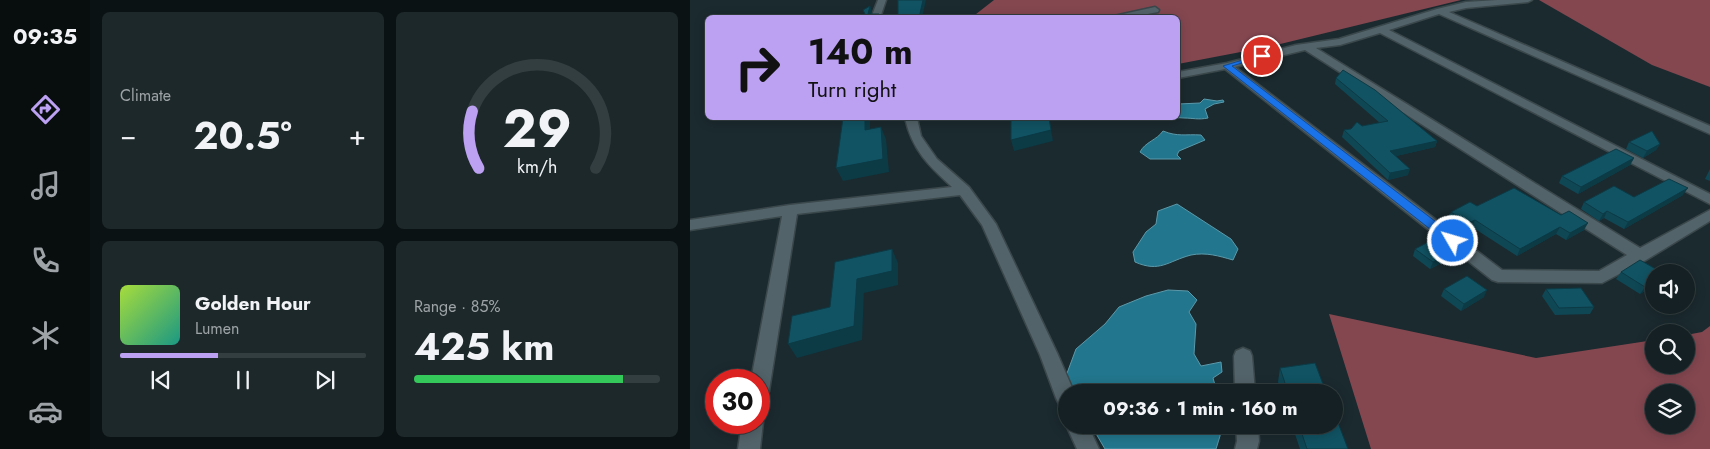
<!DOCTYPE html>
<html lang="en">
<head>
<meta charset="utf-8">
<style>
	:root { --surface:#142023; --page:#1d282b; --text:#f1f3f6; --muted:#9da3a6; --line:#333e41; --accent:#bca0f2 }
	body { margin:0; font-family:Jost,sans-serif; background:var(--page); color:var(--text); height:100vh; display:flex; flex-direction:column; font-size:19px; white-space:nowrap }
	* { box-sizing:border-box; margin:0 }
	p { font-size:16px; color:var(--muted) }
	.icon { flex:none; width:28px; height:28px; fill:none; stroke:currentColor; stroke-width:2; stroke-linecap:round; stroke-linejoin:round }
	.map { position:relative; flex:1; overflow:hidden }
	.panel { display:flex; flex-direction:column; gap:12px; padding:12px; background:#0b1213; width:600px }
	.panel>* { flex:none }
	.top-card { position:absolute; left:15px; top:15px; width:475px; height:105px; border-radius:8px; box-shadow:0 2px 12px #0003,0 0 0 1px var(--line); background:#bca0f2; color:#111; overflow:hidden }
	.tools { position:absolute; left:955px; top:264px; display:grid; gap:10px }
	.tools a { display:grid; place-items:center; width:50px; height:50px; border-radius:50%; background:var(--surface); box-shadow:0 2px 12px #0003,0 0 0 1px var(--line); font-size:25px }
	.speed { position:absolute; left:15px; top:369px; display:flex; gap:10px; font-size:25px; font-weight:700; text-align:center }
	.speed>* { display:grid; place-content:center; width:65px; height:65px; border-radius:50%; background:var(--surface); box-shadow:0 2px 12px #0003,0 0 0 1px var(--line); line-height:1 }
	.speed .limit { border:8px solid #d22; background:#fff; color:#111 }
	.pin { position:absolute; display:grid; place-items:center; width:42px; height:42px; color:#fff; margin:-21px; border:2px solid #fff; border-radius:50%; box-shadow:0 1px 5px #0007 }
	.me { position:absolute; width:55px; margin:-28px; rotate:308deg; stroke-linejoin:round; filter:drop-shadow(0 0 4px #0008) }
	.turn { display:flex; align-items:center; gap:18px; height:105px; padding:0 20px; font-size:22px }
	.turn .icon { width:65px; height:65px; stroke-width:2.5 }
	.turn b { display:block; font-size:35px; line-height:42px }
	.big { font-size:38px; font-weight:700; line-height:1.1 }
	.panel .tile { flex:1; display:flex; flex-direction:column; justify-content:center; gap:8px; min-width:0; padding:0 18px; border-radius:8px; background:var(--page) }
	.panel .dial { align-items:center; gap:0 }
	.dial svg { height:130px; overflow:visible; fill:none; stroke:var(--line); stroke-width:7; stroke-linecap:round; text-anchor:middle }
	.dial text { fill:var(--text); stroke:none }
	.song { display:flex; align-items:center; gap:15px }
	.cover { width:60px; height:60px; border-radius:8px; background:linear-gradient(135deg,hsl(80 70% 55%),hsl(170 70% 35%)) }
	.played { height:5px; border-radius:2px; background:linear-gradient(90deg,var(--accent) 40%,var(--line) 40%) }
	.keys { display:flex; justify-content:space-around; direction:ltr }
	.heat { display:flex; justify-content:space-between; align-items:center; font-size:28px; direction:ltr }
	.charge { height:8px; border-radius:4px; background:linear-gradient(90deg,#34c759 85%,var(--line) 0) }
	.panel .tiles { flex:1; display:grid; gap:12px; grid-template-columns:repeat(2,1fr) }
	.trip { position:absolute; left:368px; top:384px; width:285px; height:50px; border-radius:25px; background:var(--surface); box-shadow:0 2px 12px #0003,0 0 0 1px var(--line); font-weight:700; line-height:50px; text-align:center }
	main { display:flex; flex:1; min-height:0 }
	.tab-bar { display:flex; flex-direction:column; width:90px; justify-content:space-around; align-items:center; background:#080d0e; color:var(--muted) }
	.tab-bar .icon { width:35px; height:35px }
	.tab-bar .current { color:var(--accent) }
	.tab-bar b { font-size:22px; color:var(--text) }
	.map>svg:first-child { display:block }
	.forest { fill:#844750; fill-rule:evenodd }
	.water { fill:#22768d; stroke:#5b99aa }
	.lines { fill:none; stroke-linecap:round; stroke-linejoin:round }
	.street-casing { stroke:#3a474b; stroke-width:3 }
	.street { fill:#526369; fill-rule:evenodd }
	.wall { fill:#0f4755 }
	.shaded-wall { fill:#0c3a45 }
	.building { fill:#115363; stroke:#0c3a45 }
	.route { fill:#1a73e8; stroke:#114b97 }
</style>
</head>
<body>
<main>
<nav class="tab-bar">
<b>09:35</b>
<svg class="icon current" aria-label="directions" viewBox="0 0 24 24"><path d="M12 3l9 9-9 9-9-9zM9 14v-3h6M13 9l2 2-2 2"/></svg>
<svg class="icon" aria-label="music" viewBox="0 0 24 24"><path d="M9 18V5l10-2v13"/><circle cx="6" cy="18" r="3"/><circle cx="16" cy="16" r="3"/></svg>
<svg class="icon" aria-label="phone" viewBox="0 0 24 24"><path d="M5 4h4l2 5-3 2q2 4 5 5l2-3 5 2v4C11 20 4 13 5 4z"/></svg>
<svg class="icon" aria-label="climate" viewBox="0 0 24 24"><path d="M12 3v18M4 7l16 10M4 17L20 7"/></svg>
<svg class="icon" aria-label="car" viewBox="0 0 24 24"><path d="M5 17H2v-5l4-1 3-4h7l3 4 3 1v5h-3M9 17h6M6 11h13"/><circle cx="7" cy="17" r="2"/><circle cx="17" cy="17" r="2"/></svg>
</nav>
<section class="panel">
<div class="tiles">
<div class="tile"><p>Climate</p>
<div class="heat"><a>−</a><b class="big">20.5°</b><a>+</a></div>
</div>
<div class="tile dial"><svg viewBox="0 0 100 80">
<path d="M14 69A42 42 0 1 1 86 69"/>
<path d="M14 69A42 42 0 0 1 10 34" stroke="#bca0f2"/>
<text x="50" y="56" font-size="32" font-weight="700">29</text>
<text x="50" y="72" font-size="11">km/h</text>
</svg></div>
<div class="tile">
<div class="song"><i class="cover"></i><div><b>Golden Hour</b><p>Lumen</p></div></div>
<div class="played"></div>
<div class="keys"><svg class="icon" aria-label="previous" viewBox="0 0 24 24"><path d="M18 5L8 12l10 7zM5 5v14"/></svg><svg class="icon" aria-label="pause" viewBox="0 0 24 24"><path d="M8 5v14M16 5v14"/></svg><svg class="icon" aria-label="next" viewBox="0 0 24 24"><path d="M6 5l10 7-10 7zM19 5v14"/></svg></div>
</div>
<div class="tile"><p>Range · 85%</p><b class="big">425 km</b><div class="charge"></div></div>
</div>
</section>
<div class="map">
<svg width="1020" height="449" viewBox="0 0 1020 449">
	<rect width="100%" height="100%" fill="#1b2a2f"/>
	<g class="forest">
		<polygon points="304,0 771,0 582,46 488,64 488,18 281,18"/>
		<polygon points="849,0 1020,0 1020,87 962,65"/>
		<path d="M639,314L846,358L964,340V365H996V335L1012,332L1020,326V449H681ZM964,392H996V425H964Z"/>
	</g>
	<g class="water">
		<path d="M514,99L527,101L533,100L534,102L524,104L515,109L518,118C508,120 503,118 494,118C488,117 483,119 478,118H488V104L510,103Z"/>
		<path d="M473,131C488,137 495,134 511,135L515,140L489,151L487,155L491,159H460L450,152C455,142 467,140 473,131Z"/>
		<path d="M487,204L541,239L548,249L543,260C529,256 516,252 501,255C478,261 470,273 445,262L443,252L456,232L466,224L468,211Z"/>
		<polygon points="478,290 498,291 507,300 499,312 506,324 504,354 511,366 531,362 532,372 523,378 527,392 385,392 376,376 386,349 415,324 429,307 456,296"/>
		<polygon points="401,425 531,425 530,436 526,449 415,449"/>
	</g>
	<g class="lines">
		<defs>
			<g id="street">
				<polygon points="188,0 196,0 190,18 181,18"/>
				<path d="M807,0H842L838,2L776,8L759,12L1020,126V134L749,14L699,30L1020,194V204L690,33L650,45L626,48L950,248L1020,210V221L956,260L912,283L808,282L802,280L535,69L488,78V72L537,63L606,45L649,39L747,9L776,2ZM615,50L937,255L909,271L812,270L545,67Z"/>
				<polygon points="465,7 469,10 468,12 437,18 415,18"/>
				<path d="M215,118H227L231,136L247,159L279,187L306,224L368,355L384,392H376V407L369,404L366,398L350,355L292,225L270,195L107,214L79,391L76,397L69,399V380H61L92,216L0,230V220L100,205L262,187C239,166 222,150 215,118Z"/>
				<polygon points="553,348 560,351 562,356 565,392 545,392 544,356 546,351"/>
				<polygon points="69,415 73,422 70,449 48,449 52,422 69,422"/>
				<polygon points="376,425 398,425 409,449 387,449"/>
				<polygon points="546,425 568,425 569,441 567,449 545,449 547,441"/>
			</g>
		</defs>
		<use href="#street" class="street-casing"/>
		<use href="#street" class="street"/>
	</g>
	<g class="wall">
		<polygon points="646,78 747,141 745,147 706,156 718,175 698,180 652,137 654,130 690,123 645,84"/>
		<polygon points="939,142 970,144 966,150 953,158 936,149"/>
		<polygon points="944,158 940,165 888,194 869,183 872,176"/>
		<polygon points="1020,169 1020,181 1015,179"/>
		<polygon points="993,195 934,229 914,218 909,221 891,209 894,202 944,197"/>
		<polygon points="787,206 894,230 876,240 866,234 827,256 782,227 775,230 758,219 761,212"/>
		<polygon points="725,249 766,250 763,257 740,269 723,256"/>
		<polygon points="931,272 964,272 964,285 950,294 926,279"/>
		<polygon points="754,289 794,297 771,311 751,296"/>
		<polygon points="856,289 904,307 900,314 865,315 852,296"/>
		<polygon points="590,368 636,392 592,392 588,382"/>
		<polygon points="602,425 644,425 658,449 610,449"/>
	</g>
	<g class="shaded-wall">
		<polygon points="233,0 236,0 232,18 229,18"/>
		<polygon points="180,6 182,11 180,18 178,14"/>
		<polygon points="175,118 179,118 180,121 180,143 175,130"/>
		<polygon points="359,118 363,141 324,151 321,140"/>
		<polygon points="191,127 196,139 199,172 153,181 146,168"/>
		<polygon points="747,141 745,147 698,158 700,151"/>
		<polygon points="970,144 966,150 953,158 957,151"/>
		<polygon points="944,158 940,165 888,194 891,187"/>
		<polygon points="720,169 718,175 698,180 700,173"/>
		<polygon points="998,188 993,195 934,229 938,222"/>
		<polygon points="917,211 914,218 909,221 913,214"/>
		<polygon points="785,220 782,227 775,230 778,223"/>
		<polygon points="898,223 894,230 876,240 880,233"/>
		<polygon points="870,227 866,234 827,256 830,249"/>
		<polygon points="202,249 208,263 208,285 174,293 172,340 107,358 98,344 164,326 167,279"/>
		<polygon points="766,250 763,257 740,269 743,262"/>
		<polygon points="964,281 964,285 950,294 955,287"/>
		<polygon points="797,290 794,297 771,311 774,304"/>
	</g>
	<g class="building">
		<polygon points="208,0 233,0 229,18 208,18"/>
		<polygon points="180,6 178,14 189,14 191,18 177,18 173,10"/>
		<polygon points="653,70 685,90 747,141 700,151 720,169 700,173 654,130 661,129 667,122 672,126 698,121 646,78"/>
		<polygon points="153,118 175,118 175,130 191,127 193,159 146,168"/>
		<polygon points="321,118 359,118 361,130 321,140"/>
		<polygon points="962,131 970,144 957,151 939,142"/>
		<polygon points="926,149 944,158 891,187 872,176"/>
		<polygon points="979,179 998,188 938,222 917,211 913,214 894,202 924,186 944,197"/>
		<polygon points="824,188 871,215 879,211 898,223 880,233 870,227 830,249 785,220 778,223 761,212 780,202 787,206"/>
		<polygon points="748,237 766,250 743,262 725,249"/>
		<polygon points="202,249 202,271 167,279 164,326 98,344 102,316 140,307 145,262"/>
		<polygon points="950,260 971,272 964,272 964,281 955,287 931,272"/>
		<polygon points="777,276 797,290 774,304 754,289"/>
		<polygon points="891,288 904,307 869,308 856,289"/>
		<polygon points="625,363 636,392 598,392 590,368"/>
		<polygon points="644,412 658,449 617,449 609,425 644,425"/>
	</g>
	<polygon class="route" points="569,55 575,56 542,66 767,238 769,241 767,244 759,244 533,66"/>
</svg>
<div class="tools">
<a><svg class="icon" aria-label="sound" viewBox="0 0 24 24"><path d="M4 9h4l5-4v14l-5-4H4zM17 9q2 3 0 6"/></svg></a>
<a><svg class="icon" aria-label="search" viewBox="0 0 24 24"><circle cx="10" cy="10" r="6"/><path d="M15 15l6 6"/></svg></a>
<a><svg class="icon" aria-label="layers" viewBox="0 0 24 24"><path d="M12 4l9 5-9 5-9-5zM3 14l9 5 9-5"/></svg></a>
</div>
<div class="speed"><div class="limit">30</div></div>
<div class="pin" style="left:572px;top:56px;background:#d93025"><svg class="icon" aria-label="arrive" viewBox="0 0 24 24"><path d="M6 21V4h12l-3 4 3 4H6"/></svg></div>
<svg class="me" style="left:763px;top:241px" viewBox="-20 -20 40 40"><circle r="17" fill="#1a73e8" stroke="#fff" stroke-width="3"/><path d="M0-11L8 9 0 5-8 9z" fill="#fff"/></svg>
<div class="trip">09:36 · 1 min · 160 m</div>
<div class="top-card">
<div class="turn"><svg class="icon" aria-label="right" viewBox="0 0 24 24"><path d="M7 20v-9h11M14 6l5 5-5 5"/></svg><div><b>140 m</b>Turn right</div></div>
</div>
</div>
</main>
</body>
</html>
